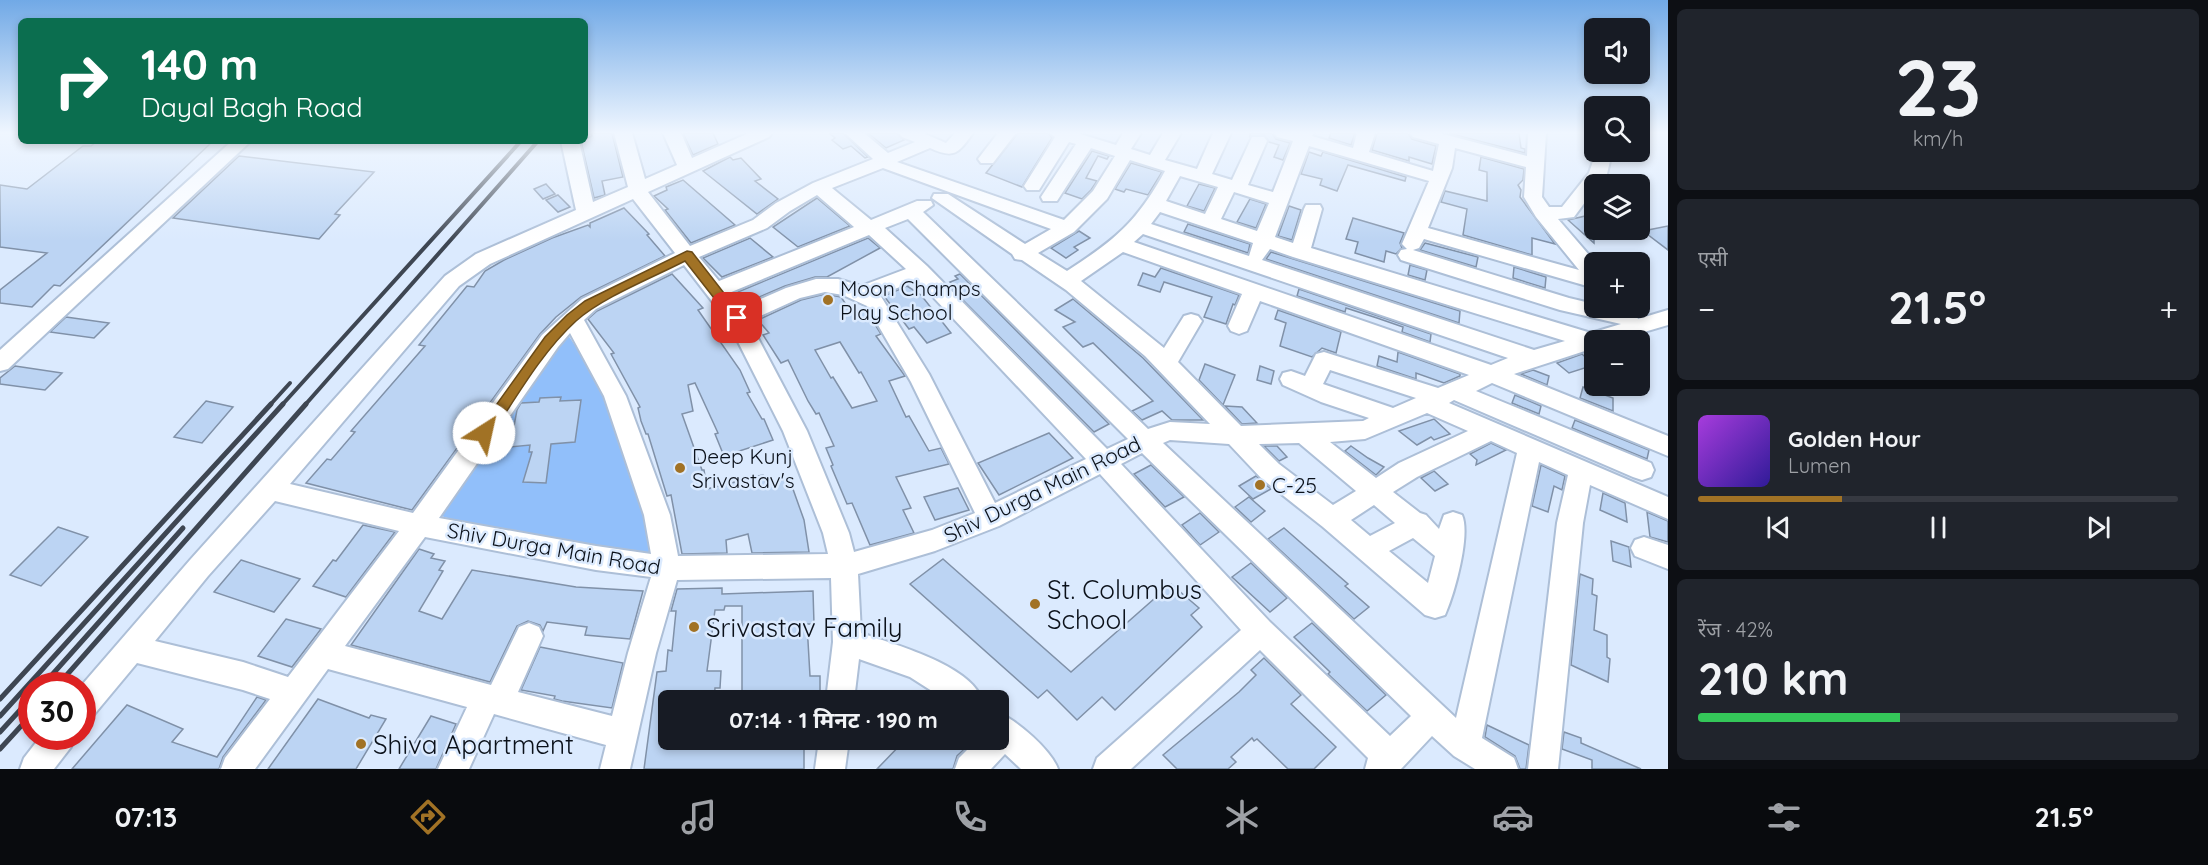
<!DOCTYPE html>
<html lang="hi">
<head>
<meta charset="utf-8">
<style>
	:root { --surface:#171b24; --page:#20242c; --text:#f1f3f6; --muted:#9ea1a6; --line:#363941; --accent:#a17225 }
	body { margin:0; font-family:Quicksand,"Noto Sans Devanagari",sans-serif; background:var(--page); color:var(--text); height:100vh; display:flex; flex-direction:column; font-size:22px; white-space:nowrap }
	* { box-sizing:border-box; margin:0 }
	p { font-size:20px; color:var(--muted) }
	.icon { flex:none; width:33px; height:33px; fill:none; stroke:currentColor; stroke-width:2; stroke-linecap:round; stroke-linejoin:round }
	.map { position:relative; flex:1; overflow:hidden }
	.details { display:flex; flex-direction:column; gap:9px; padding:9px; background:#0d0f14; width:540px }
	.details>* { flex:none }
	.hud { position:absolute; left:18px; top:18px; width:570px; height:126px; border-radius:9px; box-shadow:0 3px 9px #0003; background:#0b6e4f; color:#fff; overflow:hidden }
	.controls { position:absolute; left:1584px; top:18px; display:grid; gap:12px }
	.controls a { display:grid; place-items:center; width:66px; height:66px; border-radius:9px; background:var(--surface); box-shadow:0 3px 9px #0003; font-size:30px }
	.speed { position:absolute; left:18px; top:672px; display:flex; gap:12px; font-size:30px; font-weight:700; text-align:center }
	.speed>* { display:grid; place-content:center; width:78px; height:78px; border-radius:50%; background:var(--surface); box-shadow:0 3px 9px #0003; line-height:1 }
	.speed .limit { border:9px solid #d22; background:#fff; color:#111 }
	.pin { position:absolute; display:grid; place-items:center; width:51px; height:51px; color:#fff; margin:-26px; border-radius:12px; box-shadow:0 3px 9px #0006 }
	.me { position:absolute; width:66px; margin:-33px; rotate:35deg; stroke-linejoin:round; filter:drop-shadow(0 0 4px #0008) }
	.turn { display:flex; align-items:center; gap:21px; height:126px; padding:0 24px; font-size:27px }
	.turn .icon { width:78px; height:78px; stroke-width:2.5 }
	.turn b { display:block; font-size:42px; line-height:51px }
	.big { font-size:45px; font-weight:700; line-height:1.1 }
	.details .card { flex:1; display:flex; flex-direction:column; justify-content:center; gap:9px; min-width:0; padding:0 21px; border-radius:9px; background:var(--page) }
	.details .dial { align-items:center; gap:0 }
	.dial b { font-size:78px; line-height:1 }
	.song { display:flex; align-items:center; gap:18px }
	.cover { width:72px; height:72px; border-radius:9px; background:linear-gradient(135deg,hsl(280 70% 55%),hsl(250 70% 35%)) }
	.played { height:6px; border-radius:3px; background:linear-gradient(90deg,var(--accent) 30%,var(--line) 30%) }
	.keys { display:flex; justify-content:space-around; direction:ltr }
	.heat { display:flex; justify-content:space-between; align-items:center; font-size:33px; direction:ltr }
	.charge { height:9px; border-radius:4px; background:linear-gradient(90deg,#34c759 42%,var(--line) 0) }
	.trip { position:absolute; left:658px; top:690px; width:351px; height:60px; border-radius:9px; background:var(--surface); box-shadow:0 3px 9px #0003; font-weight:700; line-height:60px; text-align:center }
	.tabs { display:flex; height:96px; justify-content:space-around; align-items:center; background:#090b0e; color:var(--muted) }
	.tabs .icon { width:42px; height:42px }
	.tabs .current { color:var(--accent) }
	.tabs b { font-size:27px; color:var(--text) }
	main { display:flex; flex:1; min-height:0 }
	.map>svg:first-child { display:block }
	.green { fill:#91bffa }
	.building { fill:#bcd4f3; stroke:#8091a8; stroke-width:1.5; fill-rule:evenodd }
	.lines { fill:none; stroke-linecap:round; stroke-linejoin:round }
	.minor-casing { stroke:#adbfd7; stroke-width:4 }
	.minor { fill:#fff; fill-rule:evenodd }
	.rail-far1 { stroke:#3e4652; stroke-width:4 }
	.rail { stroke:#3e4652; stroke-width:5 }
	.route { fill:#a17225; stroke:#694a18; stroke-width:1.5 }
	.poi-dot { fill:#a17225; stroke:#dbeafe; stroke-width:2 }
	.labels { text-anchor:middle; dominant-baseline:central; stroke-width:5; stroke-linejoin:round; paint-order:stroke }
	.poi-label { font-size:21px; fill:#0b111a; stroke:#dbeafe; text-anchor:start }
	.street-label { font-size:21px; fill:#0b111a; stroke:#dbeafe }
	.near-poi-label { font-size:26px; fill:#0b111a; stroke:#dbeafe; text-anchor:start }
</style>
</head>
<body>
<main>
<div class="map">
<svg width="1668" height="769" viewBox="0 0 1668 769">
	<rect width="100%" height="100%" fill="#dbeafe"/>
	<polygon class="green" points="568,335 610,396 664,564 538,545 441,516"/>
	<g class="building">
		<polygon points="591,133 612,133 623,177 602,181 605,195 594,198 581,141 592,136"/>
		<polygon points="683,133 713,133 718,144 693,155"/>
		<polygon points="829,133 843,133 868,157 865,158 851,146 843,149 832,140 835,138"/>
		<polygon points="868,133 897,133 904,140 886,148"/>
		<polygon points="1018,133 1048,133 1052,138 1022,187 986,173"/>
		<polygon points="1250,133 1272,133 1276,139 1290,143 1283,160 1274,157 1279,145 1269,142 1264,135 1250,137"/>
		<polygon points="1331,133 1355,133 1351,145 1329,138"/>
		<polygon points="1377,133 1408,133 1412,139 1436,146 1432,164 1409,157 1409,161 1372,150"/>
		<polygon points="1448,133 1519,133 1521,148 1525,149 1525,153"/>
		<polygon points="97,141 213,141 60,286 54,285 32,307 0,303 0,290 47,253 0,247 0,185 27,189 83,146 91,146"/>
		<polygon points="1092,151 1109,156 1107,159 1098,156 1086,178 1097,181 1091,190 1082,199 1065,193"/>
		<polygon points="1309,152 1321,156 1323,152 1406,177 1405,181 1348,165 1337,191 1320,185 1322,179 1301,174"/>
		<polygon points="239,156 374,172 335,214 340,215 319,239 173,218"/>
		<polygon points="730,157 733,160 741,158 761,179 755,181 778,199 757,214 703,171"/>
		<polygon points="1481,157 1524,169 1523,180 1518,185 1521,190 1520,197 1555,244 1532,238 1532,255 1463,235 1467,209 1441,202 1445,191 1487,201 1487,172 1479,170"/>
		<polygon points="1131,163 1162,172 1148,195 1126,189 1124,192 1115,189"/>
		<polygon points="683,180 735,225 691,243 665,210 668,209 654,196 667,190 666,187"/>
		<polygon points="546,184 555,194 543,199 534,189"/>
		<polygon points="1199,184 1215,188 1204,211 1187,206"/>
		<polygon points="558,195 570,207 558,212 546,200"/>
		<polygon points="817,198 850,226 798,247 773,227"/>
		<polygon points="1250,199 1266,204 1256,228 1237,222"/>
		<polygon points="1289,206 1301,210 1292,240 1278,236"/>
		<polygon points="624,208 649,234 647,235 665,256 581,297 556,317 540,334 412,510 306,483 327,459 331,460 355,432 351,431 425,346 419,345 467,286 474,287 485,271 504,260 552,238 588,225 590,227 590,223"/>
		<polygon points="1594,214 1594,243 1568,220"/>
		<polygon points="1353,218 1404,233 1400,243 1402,248 1396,254 1386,251 1384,262 1355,253 1358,242 1346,239"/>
		<polygon points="1188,224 1250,244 1248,253 1184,232"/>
		<polygon points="1668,226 1668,250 1643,231"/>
		<polygon points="1079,231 1090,238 1074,247 1078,250 1066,258 1051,248"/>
		<polygon points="750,238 773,257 722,277 703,258"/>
		<polygon points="868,238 880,248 827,277 815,277 785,286 743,304 733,294"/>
		<polygon points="1425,243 1478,257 1476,267 1420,250"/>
		<polygon points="1271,252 1460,311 1459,323 1266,259"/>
		<polygon points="1410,265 1427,270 1425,280 1408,275"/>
		<polygon points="1514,267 1546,277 1545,288 1513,278"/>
		<polygon points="1161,268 1239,295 1235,305 1233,304 1226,324 1204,317 1212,297 1164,282 1160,292 1138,285 1143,273 1155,277"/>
		<polygon points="672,274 703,308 698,310 740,370 750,392 747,393 762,419 764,419 773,440 724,456 715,434 718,433 695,383 688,385 693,411 682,414 702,470 704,470 707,489 763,475 766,484 789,478 804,520 809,552 752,553 748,534 726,540 727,553 682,554 671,495 667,496 648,434 646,434 641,421 638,408 640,407 611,354 614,353 588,319 597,311"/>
		<polygon points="960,274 1109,424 1094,432 950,287 953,285 950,282 958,279 955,276"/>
		<polygon points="907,286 921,295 951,333 927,343 914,327 909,329 884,296"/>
		<polygon points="1299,289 1431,334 1430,342 1402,332 1403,327 1377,318 1346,308 1345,312 1297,296"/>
		<path d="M825,294L841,297L853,315L866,310L881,334L876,336L905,376L889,381L906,417L909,416L929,451L941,448L949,464L896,477L911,508L903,510L914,533L870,545L852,503L847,504L831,466L833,465L826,448L834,446L819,413L816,414L808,401L788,360L781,363L763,335L769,333L758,320L801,300ZM840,342L859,373L861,372L877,401L852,408L833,377L831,378L815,350Z"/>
		<polygon points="1073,299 1143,358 1203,420 1172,420 1162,411 1142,420 1132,411 1153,401 1093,343 1083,347 1063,327 1075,322 1055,310"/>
		<polygon points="1278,310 1341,332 1336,353 1322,348 1312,357 1280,346 1286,323 1275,319"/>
		<polygon points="66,317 109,323 94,338 50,332"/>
		<polygon points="1398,352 1460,374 1460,376 1444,383 1416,373 1416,379 1377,366 1379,356 1397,362"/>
		<polygon points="1582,354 1594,365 1569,373 1557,363"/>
		<polygon points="1205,364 1235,375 1223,405 1199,380"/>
		<polygon points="15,366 62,373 45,390 0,384 0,378"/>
		<polygon points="1260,366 1274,371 1271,384 1257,380"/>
		<polygon points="1533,370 1549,376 1547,385 1521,374"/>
		<polygon points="1583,387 1613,398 1613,411 1580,398"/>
		<polygon points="1515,395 1541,406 1539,414 1512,403"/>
		<polygon points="561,397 560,401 581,400 575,442 551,444 546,483 523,482 532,452 529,452 530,445 510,447 517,410 521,403 539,402 540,398"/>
		<polygon points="206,401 233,407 202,443 174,437"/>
		<polygon points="1225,406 1242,407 1257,423 1242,424"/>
		<polygon points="1434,419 1450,434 1434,440 1431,437 1417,445 1399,431"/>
		<polygon points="1575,420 1649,450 1647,459 1572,428"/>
		<polygon points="1049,433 1073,458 999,495 978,463"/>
		<polygon points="1491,443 1506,450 1476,465 1477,460 1470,454"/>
		<polygon points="1264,446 1277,446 1287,457 1279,461"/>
		<polygon points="1351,446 1368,458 1384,467 1376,475 1345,451"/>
		<polygon points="1151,465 1184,497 1165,507 1134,474"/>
		<polygon points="1541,465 1565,476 1562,490 1554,486 1548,512 1532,506"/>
		<polygon points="1434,471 1448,484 1435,491 1421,478"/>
		<polygon points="1256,476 1271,489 1253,499 1239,486"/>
		<polygon points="958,488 969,510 935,520 924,497"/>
		<polygon points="1603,493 1625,503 1627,522 1600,510"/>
		<polygon points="1249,497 1265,511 1251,522 1235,507"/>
		<polygon points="1647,512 1668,521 1668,542 1650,537"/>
		<polygon points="1200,513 1219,532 1200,545 1182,525"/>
		<polygon points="363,525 395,532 346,597 313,586 333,560 336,561"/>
		<polygon points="58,527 88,537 41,586 10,575"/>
		<polygon points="1284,528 1348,584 1345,586 1369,607 1354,619 1268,539"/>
		<polygon points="1611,541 1629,547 1631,567 1613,561"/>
		<polygon points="419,549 434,554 431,558 445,561 439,570 443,571 419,611 442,619 472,570 576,587 643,591 630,639 585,635 587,627 547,622 543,631 540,625 528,621 517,626 490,682 351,645"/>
		<polygon points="943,559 1071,672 1171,584 1199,608 1191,615 1202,627 1115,710 1102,697 1077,720 1047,690 1038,698 910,584"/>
		<polygon points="241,560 300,579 274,612 214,592"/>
		<polygon points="1251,563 1287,598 1270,612 1232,577"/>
		<polygon points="1580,574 1593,579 1592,594 1597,596 1594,630 1607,635 1607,657 1610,659 1608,682 1571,665"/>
		<polygon points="722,588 722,594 813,591 814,624 807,624 810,676 820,676 820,700 742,700 742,606 725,606 724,610 715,610 707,671 721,671 720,688 715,688 714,700 669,700 669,740 804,740 804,769 644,769 657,672 666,671 668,650 672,651 676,611 671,611 677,589"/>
		<polygon points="286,619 321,629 292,667 258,656"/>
		<polygon points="1312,623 1386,695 1367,711 1328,674 1330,672 1294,637"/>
		<polygon points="540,647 623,663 612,708 562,701 554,699 555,696 521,690"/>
		<polygon points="1264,658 1301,695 1291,704 1336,747 1314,769 1288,769 1257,739 1254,741 1252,738 1231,757 1236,762 1228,769 1177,769 1163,755 1239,692 1256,675 1251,670"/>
		<polygon points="257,697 266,700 223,757 219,769 72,769 127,705 183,729 172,742 217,757"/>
		<polygon points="318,699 369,718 371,715 386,719 356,769 268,769"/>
		<polygon points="431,716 456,724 436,769 399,769"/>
		<polygon points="1487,725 1529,745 1526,769 1520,769 1515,756 1485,737"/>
		<polygon points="1564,732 1581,738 1581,743 1641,769 1592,769 1592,760 1562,749"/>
		<polygon points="905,740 974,740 957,756 953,769 877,769"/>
	</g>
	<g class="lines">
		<defs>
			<g id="minor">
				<path d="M614,133H632L645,179L677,165L663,133H681L692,158L749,133H772L769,137L648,192L690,246L753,220L776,203L813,183L873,159L845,133H864L888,153L915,142L902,137L899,133H923L946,143L955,133H973C958,154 954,159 930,148L897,162L1064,220L1093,191L1115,156L1091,148L1057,201H1043L1041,197L1076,144L1069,142L1039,190H1027L1024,186L1055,137L1050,133H1077L1116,145L1123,133H1141L1131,149L1150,155L1163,133H1181L1165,160L1197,169L1213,133H1231L1212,174L1232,180L1252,137H1264L1267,141L1248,185L1273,192L1293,141L1277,137L1274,133H1314L1312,136L1353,148L1357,133H1375L1369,152L1433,171L1439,144L1413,137L1410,133H1439L1527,156L1528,133H1546L1542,197L1549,207H1562L1589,173L1596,152H1612L1607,174L1599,184H1594V190L1574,217L1558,219L1595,262L1594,288L1424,239L1419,248L1413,250L1569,298L1594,304V308H1613L1635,313L1638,319L1668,310V325L1617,340H1594V348L1514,374L1668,436V456L1492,383L1476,391L1651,463L1654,470L1651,477L1642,480L1633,477L1454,400L1449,403L1668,497V519L1590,485L1583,523L1558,769H1528L1557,523L1568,475L1539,462L1482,738L1514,758L1518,769H1475L1454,756L1432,736L1401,769H1365L1368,758L1260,650L1131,769H1093L1097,758L1241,630L1100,474L999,526L935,551L858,574L861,633C893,644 971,665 982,700H946L910,677L859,659L854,700H826L833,642L831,578L677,580L656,653L630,769H600L606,745L494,714L469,769H438L467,707L328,669L255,769H221L225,758L270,699L243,690L137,663L92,717L82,721L81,686L190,560L445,276L476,254L576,210L561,141H579L593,202L628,187ZM1309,146L1429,181L1402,244L1407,249L1401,250L1398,255L1401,260L1560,310L1621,324L1591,333L1311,248L1322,209L1320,205H1306L1304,209L1293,243L1275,237ZM1455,148L1526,167L1524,197L1536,217L1579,270L1428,228L1452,168ZM1130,160L1165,171C1137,222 1115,240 1067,271L1038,253L1074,232L1107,199ZM883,168L1051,229L1025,244L948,194H934L932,198L1012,254L1015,259L1022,260L1066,290L1145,356L1210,424L1170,422L1148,429L923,212L933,205L931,201H917L871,220L832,188ZM1180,176L1218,187L1205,214L1166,201ZM1234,192L1269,203L1257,231L1221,219ZM817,195L854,227L719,281L699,257L767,228L790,211ZM633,199L675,253L582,299L542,335L413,513L290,484L459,286L490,264ZM1160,212L1253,243L1249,256L1151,224ZM908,219L1128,439L1107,449L927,266L885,228ZM1143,234L1508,358L1491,365L1134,242ZM869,235L906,269L861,286L838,279H816L786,288L740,308L729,293ZM1270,249L1293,257L1565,341L1534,350L1262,260ZM1123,252L1242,294L1228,326L1231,331L1239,334L1247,331L1260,301L1469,375L1438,388L1324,352L1316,354L1305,376L1291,371L1283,373L1280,379L1283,385L1321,402L1369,418L1363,421L1241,426L1178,362L1202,321L1198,316L1191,314L1184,316L1164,348L1081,281ZM684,265L728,322L783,431L823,533L828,554L678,556L670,515L626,396L584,320L596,309ZM917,280L1086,459L995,503L929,374L880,295ZM825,292L843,295L867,306L911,382L975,513L932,530L854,552L849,533L807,431L749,321L800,298ZM570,333L604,396L644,515L651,554L596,546L439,518L558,347ZM1330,370L1416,398L1393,408L1323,384ZM1427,413L1468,431L1399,463L1376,478L1330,442L1365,439ZM1170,440L1229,444L1261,478L1323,527L1425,615L1435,618L1445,615C1454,595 1471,535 1462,515L1453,512L1444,515L1439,529L1426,515L1420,513L1393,492L1417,477L1491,441L1517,453L1456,718L1163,443ZM1299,443L1356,491L1333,505L1279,464L1259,444ZM1142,453L1411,716L1390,736L1270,622L1121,464ZM275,501L399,531L288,677L243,662L155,641L208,576ZM1374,505L1395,523L1370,536L1351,520ZM425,537L596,570L651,577L628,653L612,716L518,692L543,636L539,627L529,623L519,627L491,685L345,646ZM1413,538L1435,556L1428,583L1389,551Z"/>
				<polygon points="998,133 1016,133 993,163 981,163 978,159"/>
				<polygon points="232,141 251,141 8,369 0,371 0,350"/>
				<polygon points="1644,537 1668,545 1668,569 1635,556 1631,548 1635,540"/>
				<path d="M999,713C1018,721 1051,750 1058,769H1021L1005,754L991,769H955L959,758L977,740H999Z"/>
				<polygon points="41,736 75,736 71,747 54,769 20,769 24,758"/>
				<polygon points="819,740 849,740 845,769 815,769"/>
			</g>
		</defs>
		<use href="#minor" class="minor-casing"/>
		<use href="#minor" class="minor"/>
		<g class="rail-far1">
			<polyline points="270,405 290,383"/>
			<polyline points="282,405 521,141"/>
			<polyline points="305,405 538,141"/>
		</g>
		<g class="rail">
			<polyline points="42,686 183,528"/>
			<polyline points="57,686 306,404"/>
			<polyline points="0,699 271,404"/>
			<polyline points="0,716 283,404"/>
			<polyline points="0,732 32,697"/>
			<polyline points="0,749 32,714"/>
		</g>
	</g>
	<linearGradient id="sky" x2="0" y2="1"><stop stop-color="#71a9e6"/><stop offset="0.55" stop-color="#eff6ff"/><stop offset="1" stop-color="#eff6ff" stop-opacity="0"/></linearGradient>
	<rect width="1668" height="241" fill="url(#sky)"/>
	<path class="route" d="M687,251L692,252L741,315L743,318L741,321H732L685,261C652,278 603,297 576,321C541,353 516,398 490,437H479L477,433L479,429L545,337L567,315L585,301Z"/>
	<g class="poi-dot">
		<circle cx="828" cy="300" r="6"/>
		<circle cx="680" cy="468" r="6"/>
		<circle cx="1260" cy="485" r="6"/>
		<circle cx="1035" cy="604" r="6"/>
		<circle cx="694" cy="627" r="6"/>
		<circle cx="361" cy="744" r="6"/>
	</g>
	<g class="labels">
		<g class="poi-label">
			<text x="840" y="288">Moon Champs<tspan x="840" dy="24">Play School</tspan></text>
			<text x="692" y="456">Deep Kunj<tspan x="692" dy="24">Srivastav's</tspan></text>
			<text x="1272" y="485">C-25</text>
		</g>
		<g class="street-label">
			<text transform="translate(1042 489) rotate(-26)">Shiv Durga Main Road</text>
			<text transform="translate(554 548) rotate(10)">Shiv Durga Main Road</text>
		</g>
		<g class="near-poi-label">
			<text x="1047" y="589">St. Columbus<tspan x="1047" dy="30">School</tspan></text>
			<text x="706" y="627">Srivastav Family</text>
			<text x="373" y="744">Shiva Apartment</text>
		</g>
	</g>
</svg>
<div class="controls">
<a><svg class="icon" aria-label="sound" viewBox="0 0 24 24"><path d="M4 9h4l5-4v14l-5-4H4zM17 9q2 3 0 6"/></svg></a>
<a><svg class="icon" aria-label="search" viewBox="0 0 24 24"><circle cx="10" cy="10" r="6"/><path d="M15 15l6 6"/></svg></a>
<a><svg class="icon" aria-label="layers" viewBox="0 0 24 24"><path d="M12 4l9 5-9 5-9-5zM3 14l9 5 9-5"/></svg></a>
<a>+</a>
<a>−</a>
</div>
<div class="speed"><div class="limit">30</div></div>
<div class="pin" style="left:737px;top:318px;background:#d93025"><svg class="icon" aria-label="arrive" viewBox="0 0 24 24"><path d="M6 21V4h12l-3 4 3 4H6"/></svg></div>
<svg class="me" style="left:484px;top:433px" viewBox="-20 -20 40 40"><circle r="19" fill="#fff"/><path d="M0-13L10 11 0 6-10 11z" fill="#a17225"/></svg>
<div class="trip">07:14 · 1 मिनट · 190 m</div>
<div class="hud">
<div class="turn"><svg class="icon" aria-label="right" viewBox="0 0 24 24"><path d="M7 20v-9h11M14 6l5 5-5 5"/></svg><div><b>140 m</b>Dayal Bagh Road</div></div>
</div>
</div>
<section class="details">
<div class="card dial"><b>23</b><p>km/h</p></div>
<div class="card"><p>एसी</p>
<div class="heat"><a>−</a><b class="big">21.5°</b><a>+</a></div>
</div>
<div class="card">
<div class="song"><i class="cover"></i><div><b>Golden Hour</b><p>Lumen</p></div></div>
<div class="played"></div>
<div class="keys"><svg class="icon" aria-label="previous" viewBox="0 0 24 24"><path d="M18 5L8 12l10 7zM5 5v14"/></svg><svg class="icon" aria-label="pause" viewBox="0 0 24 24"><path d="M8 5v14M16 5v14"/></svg><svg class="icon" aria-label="next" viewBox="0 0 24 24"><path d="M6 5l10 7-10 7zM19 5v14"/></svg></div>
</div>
<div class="card"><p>रेंज · 42%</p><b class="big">210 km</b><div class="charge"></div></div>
</section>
</main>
<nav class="tabs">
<b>07:13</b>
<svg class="icon current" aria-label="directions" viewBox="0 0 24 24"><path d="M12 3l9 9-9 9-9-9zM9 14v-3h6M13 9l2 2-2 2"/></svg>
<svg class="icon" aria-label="music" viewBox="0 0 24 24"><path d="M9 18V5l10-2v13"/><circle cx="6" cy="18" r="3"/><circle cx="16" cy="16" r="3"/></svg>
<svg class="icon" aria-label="phone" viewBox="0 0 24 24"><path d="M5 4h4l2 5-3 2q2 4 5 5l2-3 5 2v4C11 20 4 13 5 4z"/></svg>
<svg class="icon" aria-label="climate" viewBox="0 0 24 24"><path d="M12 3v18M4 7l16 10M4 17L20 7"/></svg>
<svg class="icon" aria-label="car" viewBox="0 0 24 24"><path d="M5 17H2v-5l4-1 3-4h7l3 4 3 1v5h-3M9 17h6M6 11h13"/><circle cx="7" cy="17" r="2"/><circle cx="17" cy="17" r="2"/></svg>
<svg class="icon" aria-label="filters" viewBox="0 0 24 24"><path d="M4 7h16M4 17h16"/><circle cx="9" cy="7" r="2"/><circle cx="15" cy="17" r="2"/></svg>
<b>21.5°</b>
</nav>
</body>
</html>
